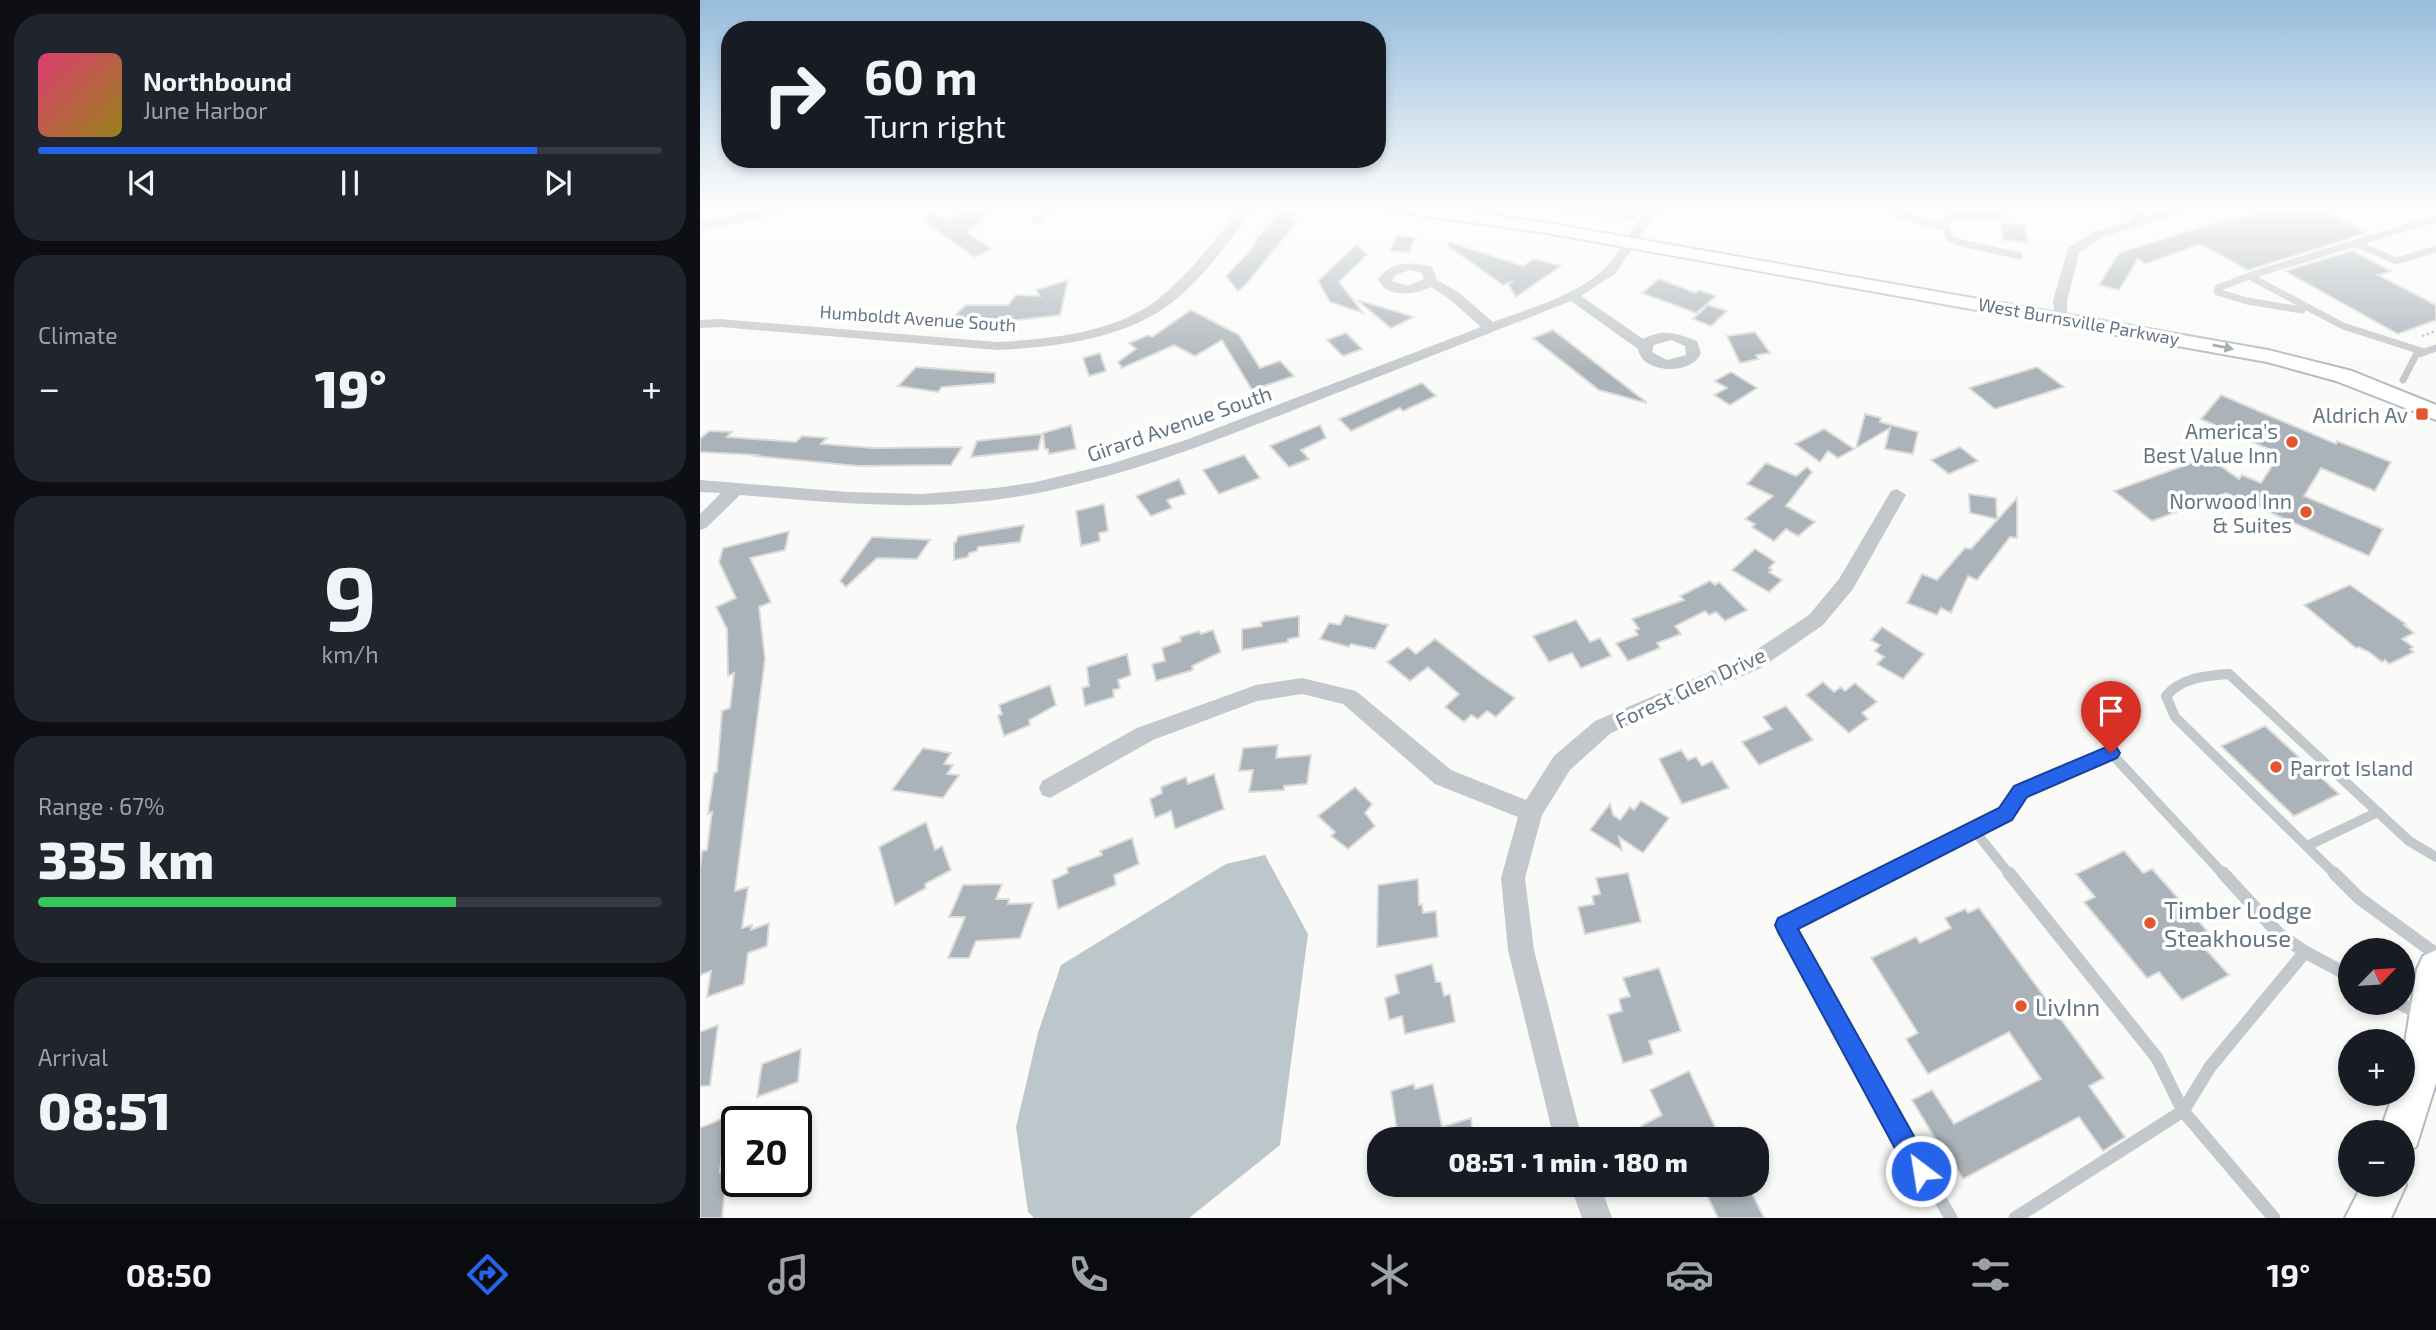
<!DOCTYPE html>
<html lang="en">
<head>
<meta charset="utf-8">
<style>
	:root { --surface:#171b24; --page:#20242c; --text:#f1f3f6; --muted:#9ea1a6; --line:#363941; --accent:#2563eb }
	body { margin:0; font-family:"Exo 2",sans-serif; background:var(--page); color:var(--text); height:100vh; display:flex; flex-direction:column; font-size:26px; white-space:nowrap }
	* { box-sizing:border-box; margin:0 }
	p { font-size:23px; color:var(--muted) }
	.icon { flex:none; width:38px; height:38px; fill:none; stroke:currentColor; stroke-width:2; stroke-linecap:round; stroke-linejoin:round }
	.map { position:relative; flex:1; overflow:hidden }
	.side { display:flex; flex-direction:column; gap:14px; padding:14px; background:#0d0f14; width:700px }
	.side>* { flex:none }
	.banner { position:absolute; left:21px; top:21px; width:665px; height:147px; border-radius:28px; box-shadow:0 4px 10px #0003; background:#171b24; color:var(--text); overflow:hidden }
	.needle { width:46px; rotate:65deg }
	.buttons { position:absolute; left:1638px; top:938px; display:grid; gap:14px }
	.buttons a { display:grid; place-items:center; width:77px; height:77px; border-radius:50%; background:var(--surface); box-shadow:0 4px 10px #0003; font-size:35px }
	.speed { position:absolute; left:21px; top:1106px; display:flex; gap:14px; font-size:35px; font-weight:700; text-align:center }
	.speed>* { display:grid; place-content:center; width:91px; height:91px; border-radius:50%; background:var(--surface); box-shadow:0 4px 10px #0003; line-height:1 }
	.speed .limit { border:4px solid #111; border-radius:10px; background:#fff; color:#111 }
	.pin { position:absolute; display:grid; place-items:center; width:60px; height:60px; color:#fff; margin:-72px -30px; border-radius:50% 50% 50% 0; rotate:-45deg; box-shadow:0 0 7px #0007 }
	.pin .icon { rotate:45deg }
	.me { position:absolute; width:77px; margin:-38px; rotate:329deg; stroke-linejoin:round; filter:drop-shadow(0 0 5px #0008) }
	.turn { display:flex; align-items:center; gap:24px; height:147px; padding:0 28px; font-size:32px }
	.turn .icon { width:91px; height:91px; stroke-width:2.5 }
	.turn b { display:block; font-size:49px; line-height:60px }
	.big { font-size:52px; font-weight:800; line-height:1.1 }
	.side .tile { flex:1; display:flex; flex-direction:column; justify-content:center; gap:10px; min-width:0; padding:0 24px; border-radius:28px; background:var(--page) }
	.side .dial { align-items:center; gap:0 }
	.dial b { font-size:91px; line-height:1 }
	.song { display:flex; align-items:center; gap:21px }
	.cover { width:84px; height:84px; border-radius:10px; background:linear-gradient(135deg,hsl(340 70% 55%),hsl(50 70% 35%)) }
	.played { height:7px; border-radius:4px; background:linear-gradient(90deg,var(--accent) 80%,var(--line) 80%) }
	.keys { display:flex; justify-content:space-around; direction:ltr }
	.heat { display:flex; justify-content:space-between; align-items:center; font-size:38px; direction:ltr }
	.charge { height:10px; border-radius:5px; background:linear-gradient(90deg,#34c759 67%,var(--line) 0) }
	.trip { position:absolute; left:667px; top:1127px; width:402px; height:70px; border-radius:28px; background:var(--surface); box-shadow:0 4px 10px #0003; font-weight:800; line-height:70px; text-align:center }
	.tab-bar { display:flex; height:112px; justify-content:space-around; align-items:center; background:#090b0e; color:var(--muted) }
	.tab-bar .icon { width:49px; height:49px }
	.tab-bar .on { color:var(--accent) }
	.tab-bar b { font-size:32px; color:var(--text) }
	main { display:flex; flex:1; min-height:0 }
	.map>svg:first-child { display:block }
	.green { fill:#dadfd7 }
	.water { fill:#bbc7cb }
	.building { fill:#aab3b9; stroke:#dcdcda; stroke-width:2 }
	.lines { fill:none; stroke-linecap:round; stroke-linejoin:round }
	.secondary-casing { stroke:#b3babf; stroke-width:4 }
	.path { stroke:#bbbfc2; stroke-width:2.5; stroke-dasharray:2.5 2.5; stroke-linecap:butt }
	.lane-far2 { stroke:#c3c8cc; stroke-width:7 }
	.lane-far1 { stroke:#c3c8cc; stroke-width:10 }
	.lane { stroke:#c3c8cc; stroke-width:13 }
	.street { fill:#c3c8cc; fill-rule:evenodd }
	.secondary { fill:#fff; fill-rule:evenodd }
	.oneway { fill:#939fa8 }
	.route { fill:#2563eb; stroke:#184099; stroke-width:2 }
	.poi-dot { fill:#e4572e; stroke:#fff; stroke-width:2.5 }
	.labels { text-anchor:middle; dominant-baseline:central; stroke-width:7; stroke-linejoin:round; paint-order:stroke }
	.far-street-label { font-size:18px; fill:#657683; stroke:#fff }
	.poi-label { font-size:21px; fill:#657683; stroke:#fff; text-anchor:end }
	.street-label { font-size:21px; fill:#657683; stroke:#fff }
	.near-poi-label { font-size:24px; fill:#657683; stroke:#fff; text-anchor:start }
</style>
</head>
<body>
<main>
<section class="side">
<div class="tile">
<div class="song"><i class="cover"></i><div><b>Northbound</b><p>June Harbor</p></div></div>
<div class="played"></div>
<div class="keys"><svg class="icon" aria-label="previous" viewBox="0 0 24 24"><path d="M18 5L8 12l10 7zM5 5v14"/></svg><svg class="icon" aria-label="pause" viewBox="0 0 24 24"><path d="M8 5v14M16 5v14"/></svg><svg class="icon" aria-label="next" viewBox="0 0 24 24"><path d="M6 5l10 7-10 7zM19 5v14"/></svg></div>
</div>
<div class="tile"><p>Climate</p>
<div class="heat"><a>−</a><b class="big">19°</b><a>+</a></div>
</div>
<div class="tile dial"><b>9</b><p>km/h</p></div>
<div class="tile"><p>Range · 67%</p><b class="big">335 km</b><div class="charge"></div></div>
<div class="tile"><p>Arrival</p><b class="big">08:51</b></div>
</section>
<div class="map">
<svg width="1736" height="1218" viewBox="0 0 1736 1218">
	<rect width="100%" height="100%" fill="#fafaf8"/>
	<polygon class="green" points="793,205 953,205 948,207 937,221"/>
	<polygon class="water" points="565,855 608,934 580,1145 489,1218 334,1218 328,1212 316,1127 338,1033 361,965 526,864"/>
	<g class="building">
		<polygon points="1566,205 1614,205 1666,233 1548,270 1500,244 1445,264 1438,259 1419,290 1399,285 1419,253 1528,219 1577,210"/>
		<polygon points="231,210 246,220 264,211 289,214 267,233 292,249 274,257 224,221"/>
		<polygon points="579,212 597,213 592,219 599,219 547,283 538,291 526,276 555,245 552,245"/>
		<polygon points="1301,223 1325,225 1328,243 1303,240"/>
		<polygon points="697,236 716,237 709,252 690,251"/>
		<polygon points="749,242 823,266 834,259 861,266 816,297 808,284 813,281 803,285 748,246"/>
		<polygon points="657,244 667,255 639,282 663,313 630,302 618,281"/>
		<polygon points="1652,251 1691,271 1678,275 1736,305 1736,320 1698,334 1585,271"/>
		<polygon points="959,279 996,293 999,290 1016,296 996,313 942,293"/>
		<polygon points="368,280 360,315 293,323 251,319 266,305 308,305 316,295 340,296 336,290"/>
		<polygon points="657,300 714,317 691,328"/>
		<polygon points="1008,305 1027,311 1011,326 993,319"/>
		<polygon points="491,310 539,335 560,368 580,361 594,376 552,390 522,340 495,356 474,345 422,368 418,362 436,349 429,343 449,335 452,337"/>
		<polygon points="853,330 946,402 946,403 899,390 833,338"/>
		<polygon points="1055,332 1070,353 1056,355 1058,359 1040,363 1027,336"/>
		<polygon points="646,333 662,349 643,356 627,340"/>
		<polygon points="400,353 406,371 389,376 383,358"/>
		<polygon points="216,367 295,373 295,383 242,387 238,392 198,386"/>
		<polygon points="1337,367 1364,387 1295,409 1269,388"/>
		<polygon points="1031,372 1057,388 1030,405 1014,395 1027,388 1015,381"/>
		<polygon points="722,383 736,396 703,411 700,408 651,431 639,419"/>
		<polygon points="1521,395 1636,444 1637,441 1691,462 1675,491 1621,468 1604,496 1683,529 1669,556 1526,493 1452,521 1414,491 1508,457 1539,479 1542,475 1561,483 1580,454 1501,419"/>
		<polygon points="1165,414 1181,418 1180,422 1218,432 1213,454 1185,449 1190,428 1156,448"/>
		<polygon points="371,425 376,449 349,454 348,449 345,449 343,433"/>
		<polygon points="620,425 626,438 601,450 609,459 589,467 570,446"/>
		<polygon points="1124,429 1154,449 1138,458 1128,451 1120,462 1095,444"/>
		<polygon points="9,431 32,432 27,437 96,442 102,436 127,438 121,444 174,448 262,447 251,465 158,466 55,456 57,455 0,452 0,439"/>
		<polygon points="342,434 338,450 271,457 277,441"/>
		<polygon points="1260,447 1278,461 1249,474 1231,460"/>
		<polygon points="544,455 560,478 519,494 503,470"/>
		<polygon points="1066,463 1096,476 1107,467 1112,472 1086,506 1115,522 1098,536 1086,529 1074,541 1052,527 1055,524 1045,519 1073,496 1047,484"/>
		<polygon points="479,479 486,494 467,500 472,508 451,516 436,496"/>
		<polygon points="1269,494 1296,498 1297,519 1270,513"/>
		<polygon points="1317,498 1317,538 1310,537 1277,580 1268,576 1251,613 1241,608 1237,615 1207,603 1222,574 1237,580 1265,548 1271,549"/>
		<polygon points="404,504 408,531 399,533 400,541 381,546 376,511"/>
		<polygon points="324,525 320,542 278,547 277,551 269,553 268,557 254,560 254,542 256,542 258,536"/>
		<polygon points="89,531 85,550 50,558 71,602 59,607 65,659 35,891 48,887 42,928 52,925 51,930 69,923 67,946 48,953 44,984 7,997 11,971 0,975 0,870 2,851 7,850 12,812 8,814 14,773 17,772 22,711 30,708 34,673 28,676 27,629 16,607 36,598 19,562 23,548"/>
		<polygon points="172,537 215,539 230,540 217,559 177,558 146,587 140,581"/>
		<polygon points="1055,549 1075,562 1069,568 1072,570 1069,572 1082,580 1069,592 1032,570"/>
		<polygon points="1010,581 1015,585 1019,582 1047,610 1025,621 1016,612 1009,615 1005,611 975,626 981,634 957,643 960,648 928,661 916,643 938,635 935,630 939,629 932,619 984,600 980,596"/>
		<polygon points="1650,585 1706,624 1704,625 1714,633 1702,639 1713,647 1710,649 1714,652 1689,664 1685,660 1682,662 1669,652 1659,647 1656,648 1604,605"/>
		<polygon points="645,615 688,625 675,649 651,644 649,647 620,639 629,623 640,625"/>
		<polygon points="599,616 599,637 588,639 588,642 542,650 542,629 562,626 561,622"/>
		<polygon points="876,620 890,642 900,638 911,656 881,668 872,653 849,662 833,636"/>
		<polygon points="1182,627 1224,654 1203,679 1177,664 1184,657 1175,651 1180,645 1171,640"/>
		<polygon points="513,630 521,652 492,666 493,670 456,681 452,664 465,661 462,648 481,641 480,637 499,631 501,634"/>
		<polygon points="735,639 783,676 815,698 796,717 787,711 778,719 771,715 764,722 745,707 759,694 728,667 710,681 687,662 708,647 716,654"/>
		<polygon points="427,654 431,675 418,680 420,688 413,690 414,697 385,706 382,688 389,686 387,667"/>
		<polygon points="1123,682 1134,692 1141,687 1145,691 1155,683 1177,702 1162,713 1168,719 1149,733 1106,695"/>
		<polygon points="350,685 356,705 329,720 330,725 304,736 298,716 302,714 299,705"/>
		<polygon points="1086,706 1113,740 1059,765 1042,742 1072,729 1063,717"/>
		<polygon points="1565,726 1639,794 1594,816 1521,746"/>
		<polygon points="578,745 576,758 611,755 607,784 584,786 584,790 549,792 553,770 539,771 543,748"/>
		<polygon points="223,748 251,753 244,764 253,765 247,774 259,775 243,798 192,790"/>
		<polygon points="981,750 988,760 996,757 1002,766 1012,761 1029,788 982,804 959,759"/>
		<polygon points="514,774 524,809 475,829 471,811 455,818 450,799 462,793 461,787 486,777 488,784"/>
		<polygon points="655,787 672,804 665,813 675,826 648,849 631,836 635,832 618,816"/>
		<polygon points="941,801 969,818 943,853 919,837 922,850 890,830 910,804 913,815 920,820 930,807 934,810"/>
		<polygon points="226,822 235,850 242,846 251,870 225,884 226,888 195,905 179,847"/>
		<polygon points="432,838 439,864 414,875 416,885 358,909 352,880 368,873 367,868 402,855 400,851"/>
		<polygon points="1424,851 1443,873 1452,869 1518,943 1506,950 1529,975 1482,1000 1459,972 1447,978 1384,902 1395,897 1376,874"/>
		<polygon points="928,873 941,922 885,934 878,907 894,904 892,896 900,894 896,878"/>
		<polygon points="718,879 719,905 722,904 723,913 736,911 738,937 677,947 678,885"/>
		<polygon points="302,884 296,899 309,899 308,904 333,903 320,938 276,941 269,958 248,958 265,917 249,917 263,885"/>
		<polygon points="1279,908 1404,1078 1389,1086 1425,1137 1403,1151 1379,1117 1263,1179 1256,1167 1253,1168 1212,1100 1232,1090 1254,1124 1341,1079 1309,1032 1228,1074 1206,1039 1218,1033 1171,958 1216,937 1220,943 1251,928 1245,918 1265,909 1268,913"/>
		<polygon points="732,964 736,982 741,982 744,996 750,994 755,1022 705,1034 702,1016 689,1020 685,998 699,993 695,975"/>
		<polygon points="959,968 981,1031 949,1041 953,1054 923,1063 908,1015 922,1011 919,999 930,996 923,978"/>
		<polygon points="18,1025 10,1086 0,1086 0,1032"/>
		<polygon points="101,1049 98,1082 57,1097 62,1064"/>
		<polygon points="989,1071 1016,1129 994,1139 948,1139 941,1126 962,1115 950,1090"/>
		<polygon points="714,1084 715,1089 733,1084 742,1127 771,1118 773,1139 698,1139 691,1091"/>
		<polygon points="26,1117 20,1172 27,1170 22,1218 0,1218 0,1128"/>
		<polygon points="1013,1185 1048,1185 1064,1218 1018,1218 1004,1189"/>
	</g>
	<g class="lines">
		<defs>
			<g id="secondary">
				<polygon points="673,205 718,205 841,222 1568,350 1652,371 1736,405 1736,420 1636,381 1567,362 841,232 682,210"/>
				<polygon points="1736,950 1736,1083 1716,1147 1703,1152 1703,1132 1680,1132 1693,1094 1703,1094 1703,1055 1717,969 1723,956"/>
				<polygon points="1703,1176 1706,1185 1691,1218 1645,1218 1662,1185 1703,1185"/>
			</g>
		</defs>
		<use href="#secondary" class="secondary-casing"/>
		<g class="path">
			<polyline points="897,205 931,214"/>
			<polyline points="1722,336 1736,331"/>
		</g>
		<g class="lane-far2">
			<polyline points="1214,219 1246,227 1249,238 1258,242 1319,256"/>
			<polyline points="1246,227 1245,218 1302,214"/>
			<polyline points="1655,243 1696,261 1736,249"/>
			<polyline points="1549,276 1518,288 1517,292 1547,301 1602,310"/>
			<polyline points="1724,352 1643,326 1549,276 1736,218"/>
			<polyline points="1703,380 1716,355 1736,348"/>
		</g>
		<g class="lane-far1">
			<polyline points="1274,830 1310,875"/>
			<polyline points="1607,846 1678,812"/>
			<polyline points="1184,875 1305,814 1321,791 1411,753 1524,875"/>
			<path d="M1636,875L1475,717L1466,696C1482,677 1506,676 1529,674L1709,841L1736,857"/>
		</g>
		<g class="lane">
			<polyline points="1187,873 1085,925 1187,1109 1251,1218"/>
			<polyline points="1309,873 1457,1058 1483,1111"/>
			<polyline points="1523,873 1579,934 1605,952 1650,976"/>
			<polyline points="1634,873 1659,898 1736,954"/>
			<polyline points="1699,1003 1722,1015"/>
			<polyline points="1483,1111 1510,1067 1605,952"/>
			<polyline points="1315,1218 1483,1111 1574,1218"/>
		</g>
		<g class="street">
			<polygon points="82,205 100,205 62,218 0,230 0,222"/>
			<polygon points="351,205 364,205 341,224 333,224 333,218"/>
			<path d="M544,205H556C530,240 500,284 463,309C416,340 353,347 298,350L20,327L0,328V320L20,319L298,342C350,339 414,333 457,300C491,273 516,237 544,205Z"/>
			<path d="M956,205H970L952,218L916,273L881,296L943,339C963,328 977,333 997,341L1001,353C992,376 942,374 938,349L871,301C783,336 696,370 609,404C507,444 404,486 294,500C210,511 125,502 40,495L6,528L0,530V514L21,493L0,492V480L148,492L222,494L296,488L336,482L410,464L486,440L781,327L748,298L731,287C715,295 686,299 678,279C692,260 711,262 732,267L737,280L758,292L793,322C830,308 876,296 905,268C926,249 931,219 956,205ZM710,270L722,273L724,279L708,286L692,281L695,275ZM971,340L985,346L986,355L967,360L952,352L954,345Z"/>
			<path d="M1180,205H1193L1220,219L1218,222C1204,223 1190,215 1180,205Z"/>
			<polygon points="1415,205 1429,205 1447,216 1488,205 1506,205 1403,237 1379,253 1367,301 1367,318 1360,322 1355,321 1353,301 1368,248 1395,231 1435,220"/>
			<polygon points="1197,489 1206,495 1153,589 1123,625 1061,668 911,733 870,770 842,815 825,878 834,950 882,1139 854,1139 808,950 801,878 818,817 735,784 643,704 602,694 557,701 453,740 350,798 342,795 339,788 342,781 437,728 556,685 602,678 656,691 751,770 826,800 854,756 895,721 1047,656 1109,615 1139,579 1191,491"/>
			<polygon points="870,1185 900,1185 912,1218 882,1218"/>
		</g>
		<use href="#secondary" class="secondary"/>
	</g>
	<defs><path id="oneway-solid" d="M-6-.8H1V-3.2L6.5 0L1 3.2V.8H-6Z" transform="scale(1.75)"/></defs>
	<use class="oneway" href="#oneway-solid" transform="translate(1523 347) rotate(11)"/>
	<linearGradient id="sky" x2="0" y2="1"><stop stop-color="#96bcdc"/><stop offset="0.55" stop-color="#fdfdfc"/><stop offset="1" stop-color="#fdfdfc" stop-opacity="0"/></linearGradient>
	<rect width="1736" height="375" fill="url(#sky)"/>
	<polygon class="route" points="1411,745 1417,748 1420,753 1417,758 1327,797 1312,820 1098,929 1229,1163 1233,1171 1229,1180 1221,1183 1212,1180 1078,932 1075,925 1078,918 1299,808 1314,786"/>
	<g class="poi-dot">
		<rect x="1715" y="407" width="14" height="14" rx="3.5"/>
		<circle cx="1592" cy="442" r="7"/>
		<circle cx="1606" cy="512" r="7"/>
		<circle cx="1576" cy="767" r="7"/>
		<circle cx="1450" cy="923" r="7"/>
		<circle cx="1321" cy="1006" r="7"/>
	</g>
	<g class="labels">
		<g class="far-street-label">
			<text transform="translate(218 318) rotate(4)">Humboldt Avenue South</text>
			<text transform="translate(1379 321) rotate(10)">West Burnsville Parkway</text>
		</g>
		<g class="poi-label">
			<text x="1708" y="414">Aldrich Av</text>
			<text x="1578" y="430">America's<tspan x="1578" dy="24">Best Value Inn</tspan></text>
			<text x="1592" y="500">Norwood Inn<tspan x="1592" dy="24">&amp; Suites</tspan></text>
			<text x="1590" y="767" text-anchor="start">Parrot Island</text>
		</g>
		<g class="street-label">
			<text transform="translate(479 423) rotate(-19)">Girard Avenue South</text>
			<text transform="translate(990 687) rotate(-25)">Forest Glen Drive</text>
		</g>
		<g class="near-poi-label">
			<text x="1464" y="909">Timber Lodge<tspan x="1464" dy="28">Steakhouse</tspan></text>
			<text x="1335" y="1006">LivInn</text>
		</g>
	</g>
</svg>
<div class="buttons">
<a><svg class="needle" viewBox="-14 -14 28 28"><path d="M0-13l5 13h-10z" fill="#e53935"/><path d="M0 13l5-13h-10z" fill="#9ea1a6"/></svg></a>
<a>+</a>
<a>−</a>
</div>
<div class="speed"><div class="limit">20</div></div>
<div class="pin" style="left:1411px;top:753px;background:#d93025"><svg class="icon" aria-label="arrive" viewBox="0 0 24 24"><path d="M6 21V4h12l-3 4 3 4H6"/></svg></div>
<svg class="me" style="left:1221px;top:1171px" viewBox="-20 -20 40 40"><circle r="17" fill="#2563eb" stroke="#fff" stroke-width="3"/><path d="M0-11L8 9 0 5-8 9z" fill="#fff"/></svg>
<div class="trip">08:51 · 1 min · 180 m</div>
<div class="banner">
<div class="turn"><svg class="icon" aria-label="right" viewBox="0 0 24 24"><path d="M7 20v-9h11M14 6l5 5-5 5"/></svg><div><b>60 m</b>Turn right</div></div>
</div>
</div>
</main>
<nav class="tab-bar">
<b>08:50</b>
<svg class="icon on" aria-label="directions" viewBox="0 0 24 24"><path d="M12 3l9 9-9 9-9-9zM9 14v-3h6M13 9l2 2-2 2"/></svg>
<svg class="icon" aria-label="music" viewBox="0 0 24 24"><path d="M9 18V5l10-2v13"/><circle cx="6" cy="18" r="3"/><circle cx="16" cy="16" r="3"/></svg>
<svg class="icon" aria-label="phone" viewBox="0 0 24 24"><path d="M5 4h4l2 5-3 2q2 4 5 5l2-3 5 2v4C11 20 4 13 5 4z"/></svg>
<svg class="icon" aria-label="climate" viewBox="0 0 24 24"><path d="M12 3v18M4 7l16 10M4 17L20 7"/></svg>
<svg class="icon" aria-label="car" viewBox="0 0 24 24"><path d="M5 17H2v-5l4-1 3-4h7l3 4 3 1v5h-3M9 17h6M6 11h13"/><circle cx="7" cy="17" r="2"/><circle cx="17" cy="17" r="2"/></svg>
<svg class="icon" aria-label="filters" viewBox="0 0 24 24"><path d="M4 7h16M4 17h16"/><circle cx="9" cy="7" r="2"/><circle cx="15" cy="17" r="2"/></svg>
<b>19°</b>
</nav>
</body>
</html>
